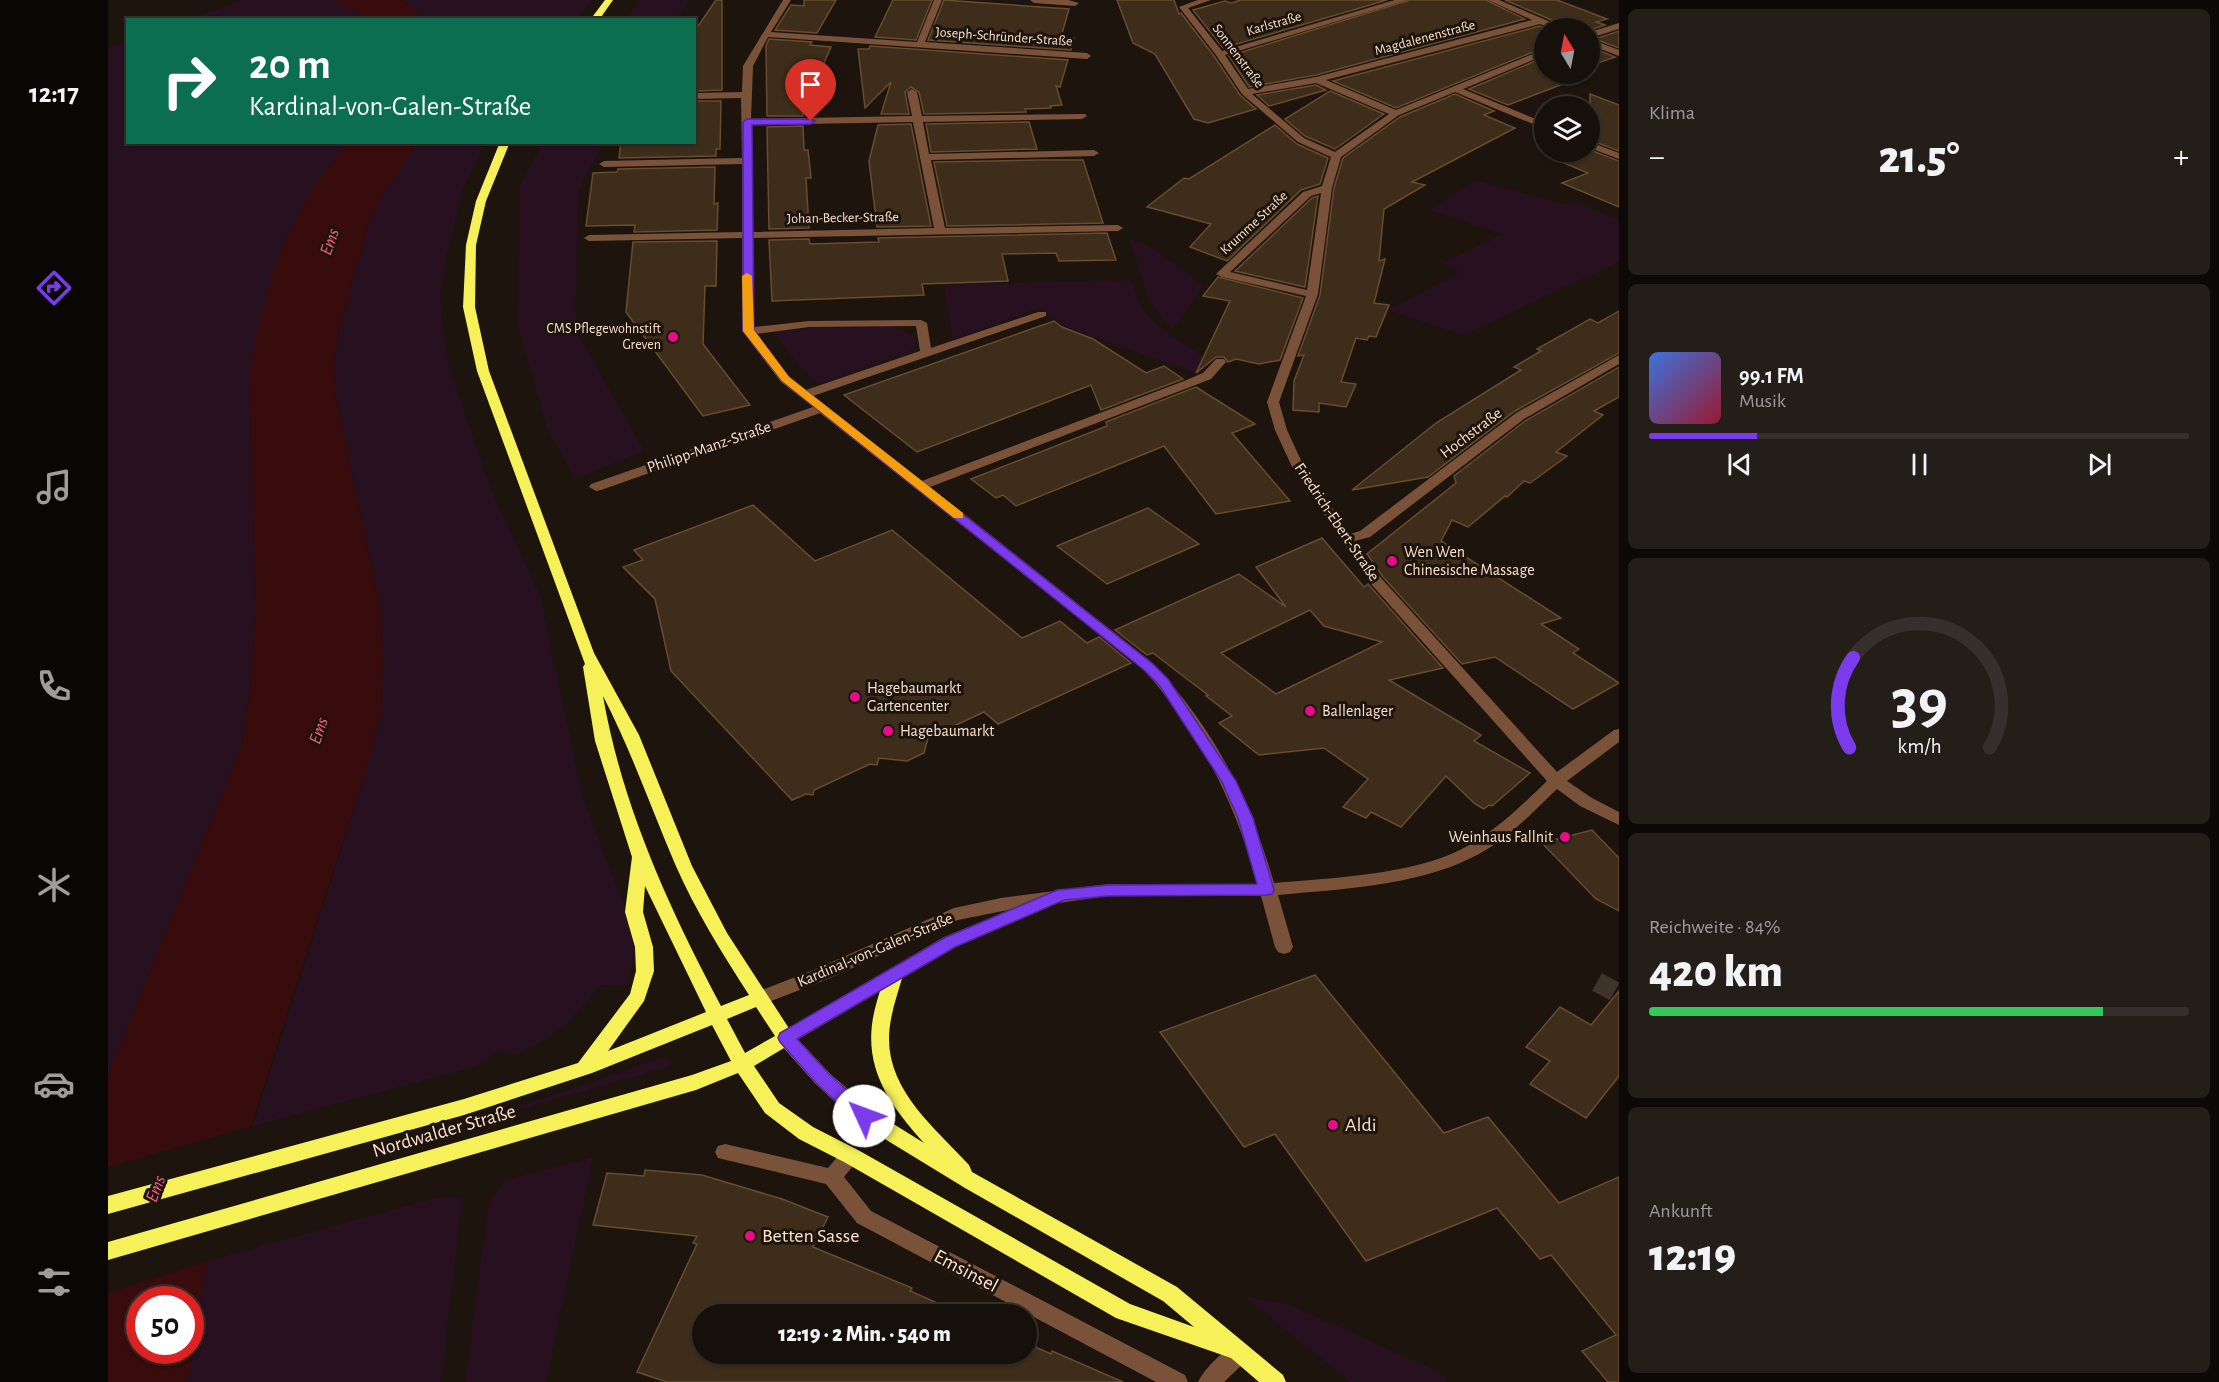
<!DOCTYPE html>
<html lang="de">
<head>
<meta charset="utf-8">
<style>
	:root { --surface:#16100a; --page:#231e18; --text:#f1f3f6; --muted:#9e9d9c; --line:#35302b; --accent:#7c3aed }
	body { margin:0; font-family:"Alegreya Sans",sans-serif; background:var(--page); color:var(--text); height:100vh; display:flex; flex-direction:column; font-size:22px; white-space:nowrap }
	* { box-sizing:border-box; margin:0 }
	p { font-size:20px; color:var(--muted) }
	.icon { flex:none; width:33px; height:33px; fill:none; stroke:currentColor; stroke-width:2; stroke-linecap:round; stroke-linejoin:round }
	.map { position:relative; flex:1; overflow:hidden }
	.details { display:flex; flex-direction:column; gap:9px; padding:9px; background:#0c0906; width:600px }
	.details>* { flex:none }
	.banner { position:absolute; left:18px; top:18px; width:570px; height:126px; border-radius:0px; box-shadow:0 2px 4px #0004,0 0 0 2px var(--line); background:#0b6e4f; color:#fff; overflow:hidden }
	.needle { width:39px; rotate:350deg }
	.controls { position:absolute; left:1426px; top:18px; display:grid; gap:12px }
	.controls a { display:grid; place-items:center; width:66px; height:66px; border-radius:50%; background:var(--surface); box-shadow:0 2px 4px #0004,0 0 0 2px var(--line); font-size:30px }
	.speed { position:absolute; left:18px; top:1286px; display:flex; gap:12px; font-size:30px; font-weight:700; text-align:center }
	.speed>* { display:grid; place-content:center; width:78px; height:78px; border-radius:50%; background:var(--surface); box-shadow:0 2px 4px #0004,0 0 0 2px var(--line); line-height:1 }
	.speed .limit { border:9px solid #d22; background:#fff; color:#111 }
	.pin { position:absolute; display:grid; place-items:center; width:51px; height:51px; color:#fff; margin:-62px -26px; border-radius:50% 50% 50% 0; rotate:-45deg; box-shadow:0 0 6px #0007 }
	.pin .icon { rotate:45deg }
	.me { position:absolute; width:66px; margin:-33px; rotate:313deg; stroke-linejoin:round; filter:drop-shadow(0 0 4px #0008) }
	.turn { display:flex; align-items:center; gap:21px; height:126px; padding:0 24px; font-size:27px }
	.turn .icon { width:78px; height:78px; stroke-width:2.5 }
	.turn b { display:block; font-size:42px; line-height:51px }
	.big { font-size:45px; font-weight:800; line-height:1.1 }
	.details .tile { flex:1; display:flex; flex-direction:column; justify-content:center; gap:9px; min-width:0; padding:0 21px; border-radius:9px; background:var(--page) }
	.details .dial { align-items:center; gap:0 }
	.dial svg { height:156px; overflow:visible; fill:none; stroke:var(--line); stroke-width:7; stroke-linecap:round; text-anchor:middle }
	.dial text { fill:var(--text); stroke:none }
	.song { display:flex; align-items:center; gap:18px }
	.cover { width:72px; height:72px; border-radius:9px; background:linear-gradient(135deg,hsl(220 70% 55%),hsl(350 70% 35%)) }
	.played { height:6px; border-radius:3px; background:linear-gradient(90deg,var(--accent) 20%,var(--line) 20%) }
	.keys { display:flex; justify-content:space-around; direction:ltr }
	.heat { display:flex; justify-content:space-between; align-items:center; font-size:33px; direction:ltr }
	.charge { height:9px; border-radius:4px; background:linear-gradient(90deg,#34c759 84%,var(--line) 0) }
	.trip { position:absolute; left:584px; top:1304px; width:345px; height:60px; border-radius:30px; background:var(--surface); box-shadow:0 2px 4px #0004,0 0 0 2px var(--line); font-weight:800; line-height:60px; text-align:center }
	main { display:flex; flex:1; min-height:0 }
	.tab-bar { display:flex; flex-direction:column; width:108px; justify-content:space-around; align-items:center; background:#090604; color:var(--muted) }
	.tab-bar .icon { width:42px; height:42px }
	.tab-bar .active { color:var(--accent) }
	.tab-bar b { font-size:27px; color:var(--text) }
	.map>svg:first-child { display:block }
	.green { fill:#271020 }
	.water { fill:#380b0c; fill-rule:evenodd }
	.pier { fill:#1d150d }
	.building { fill:#3d2d1a; stroke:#684c2d; stroke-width:1.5; fill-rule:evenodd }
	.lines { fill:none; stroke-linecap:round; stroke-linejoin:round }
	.minor-tunnel { stroke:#3e342a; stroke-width:20; stroke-dasharray:20 10; stroke-linecap:butt }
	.minor { fill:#7a523a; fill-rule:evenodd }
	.major { fill:#f6f059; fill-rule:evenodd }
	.route { fill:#7c3aed; stroke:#51269a; stroke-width:1.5 }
	.slow { fill:#f59e0b }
	.poi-dot { fill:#e80c88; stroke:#1d150d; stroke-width:2 }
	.labels { text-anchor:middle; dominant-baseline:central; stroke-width:6; stroke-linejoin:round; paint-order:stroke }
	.far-street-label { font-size:14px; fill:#fce1cc; stroke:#1d150d }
	.far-poi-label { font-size:14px; fill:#fce1cc; stroke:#1d150d; text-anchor:end }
	.street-label { font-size:16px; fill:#fce1cc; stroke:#1d150d }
	.poi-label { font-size:16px; fill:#fce1cc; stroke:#1d150d; text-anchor:start }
	.water-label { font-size:18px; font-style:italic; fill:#f75f7e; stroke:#1d150d }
	.near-poi-label { font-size:20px; fill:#fce1cc; stroke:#1d150d; text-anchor:start }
	.near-street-label { font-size:20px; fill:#fce1cc; stroke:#1d150d }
</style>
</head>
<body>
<main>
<nav class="tab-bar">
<b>12:17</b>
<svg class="icon active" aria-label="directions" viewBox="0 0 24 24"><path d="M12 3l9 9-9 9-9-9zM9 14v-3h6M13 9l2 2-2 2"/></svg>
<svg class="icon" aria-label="music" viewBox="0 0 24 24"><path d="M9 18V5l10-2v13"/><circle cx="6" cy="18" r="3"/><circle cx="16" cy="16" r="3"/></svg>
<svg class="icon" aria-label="phone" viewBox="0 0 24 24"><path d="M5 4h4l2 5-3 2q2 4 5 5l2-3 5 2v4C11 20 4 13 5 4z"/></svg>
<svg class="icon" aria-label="climate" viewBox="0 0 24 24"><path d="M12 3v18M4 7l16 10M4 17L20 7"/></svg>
<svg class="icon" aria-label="car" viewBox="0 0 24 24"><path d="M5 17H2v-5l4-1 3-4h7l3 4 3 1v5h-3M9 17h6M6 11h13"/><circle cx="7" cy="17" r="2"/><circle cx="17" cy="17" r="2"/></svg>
<svg class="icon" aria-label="filters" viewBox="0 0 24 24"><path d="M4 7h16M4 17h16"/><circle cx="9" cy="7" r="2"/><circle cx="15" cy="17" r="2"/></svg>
</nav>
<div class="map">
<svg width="1511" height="1382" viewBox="0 0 1511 1382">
	<rect width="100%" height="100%" fill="#1d150d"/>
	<g class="green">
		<polygon points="134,0 226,0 246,11 253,19 80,20"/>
		<polygon points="292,0 484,0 467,20 314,19 302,5"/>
		<polygon points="532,0 582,0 568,19 518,19"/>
		<polygon points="19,41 20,142 239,143 206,187 181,233 166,268 141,378 148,610 142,688 134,744 0,1076 0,48"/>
		<polygon points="309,143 377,143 355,189 341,244 333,290 335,331 343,373 385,495 432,596 475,799 525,929 525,955 519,986 493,985 459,1024 435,1041 409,1055 391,1051 366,1067 145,1126 262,758 273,710 275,655 271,603 228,399 226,363 231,329 260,227 275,195"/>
		<polygon points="435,143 495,143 471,189 467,330 536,451 467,479 439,428 410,326 411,187"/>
		<polygon points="1367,180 1456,204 1467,202 1511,220 1511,262 1355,335 1280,310 1352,272 1335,263 1395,234 1322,210"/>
		<polygon points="1021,239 1041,245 1095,286 1064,330 1041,300"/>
		<path d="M1023,280C1026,289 1029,300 1033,307C1050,332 1082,347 1106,362L1090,374L955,326L931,308L844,340L836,285Z"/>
		<polygon points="781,326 792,329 805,336 807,346 802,352 710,384 691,365 665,332 706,328"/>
		<polygon points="559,1056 563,1066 402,1112 349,1136 353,1123 437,1098"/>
		<polygon points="485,1157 438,1382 357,1382 381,1201 398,1180"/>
		<polygon points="335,1196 354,1199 333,1382 79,1382 99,1261"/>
		<polygon points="1136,1296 1182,1305 1327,1370 1341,1382 1242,1382"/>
	</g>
	<g class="water">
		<polygon points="226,0 292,0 302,5 314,19 253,19 246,11"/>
		<path d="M239,143H309L275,195L260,227L231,329L226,363L228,399L271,603L275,655L273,710L262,758L99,1261L79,1382H0V1076L134,744L142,688L148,610L141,377L149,331L166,268L181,233L206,187ZM32,1299H82V1350H32Z"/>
	</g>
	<polygon class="pier" points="148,1125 103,1260 0,1293 0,1167"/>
	<g class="building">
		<polygon points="608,0 614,0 614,90 586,91 586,32"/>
		<polygon points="696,0 728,0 709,33 667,30 683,5 696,6"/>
		<polygon points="785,0 824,0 808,40 767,37"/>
		<polygon points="836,0 961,9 953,37 966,38 963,50 820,40"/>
		<polygon points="1009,0 1066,0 1071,14 1073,13 1106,56 1132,95 1148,109 1100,123 1086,119 1047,54 1025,43"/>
		<polygon points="1133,0 1279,0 1115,48 1085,10 1117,1 1123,3"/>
		<polygon points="1302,0 1378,0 1417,19 1208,75 1141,87 1121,56"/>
		<polygon points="1397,0 1449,0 1499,19 1488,22 1497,25 1482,30 1455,28 1453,24"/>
		<polygon points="1432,26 1438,28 1437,47 1288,108 1225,81"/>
		<polygon points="1511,31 1511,48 1487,39"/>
		<polygon points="661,39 704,42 702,45 723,47 712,72 693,70 695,116 659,116 658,46"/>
		<polygon points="762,46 960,60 952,87 948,86 954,105 942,106 943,108 917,109 918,112 816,114 811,92 803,87 797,92 801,114 773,114 783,82 757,108 750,49 761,49"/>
		<polygon points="1482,47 1507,57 1482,66"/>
		<polygon points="1437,57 1437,74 1460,74 1443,79 1455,84 1400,105 1361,89"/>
		<polygon points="1208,85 1218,90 1161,106 1149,95"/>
		<polygon points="1222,91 1276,114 1227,149 1197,136 1177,119"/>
		<polygon points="1347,94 1386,111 1376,115 1407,128 1304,182 1317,185 1276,209 1271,261 1277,259 1266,303 1281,305 1268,337 1261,336 1259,340 1248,338 1233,382 1248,384 1238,407 1211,403 1211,412 1185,410 1186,381 1196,355 1190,356 1212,295 1226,188 1235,158 1292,117"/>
		<polygon points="1482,94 1511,105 1511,151 1482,140"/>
		<polygon points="586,101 613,101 612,149 608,149 608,156 511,158 513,142 586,142"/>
		<polygon points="921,122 929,149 823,152 818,124"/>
		<polygon points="803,124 823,226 769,227 761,161 770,125"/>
		<polygon points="1167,125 1189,144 1220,158 1212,184 1193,190 1119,261 1082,247 1103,224 1039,207 1076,178 1081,179"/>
		<polygon points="695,126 696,150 700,150 703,178 698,178 701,228 661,229 659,127"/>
		<polygon points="1482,150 1511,161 1511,207 1454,183 1480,173 1444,158 1451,152"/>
		<polygon points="932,160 975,160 995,223 839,226 826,162"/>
		<polygon points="607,167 606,204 610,203 609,230 526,232 527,225 478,226 485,173 509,172 510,169"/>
		<polygon points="1210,196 1197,287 1127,271 1204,198"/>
		<polygon points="999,233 1008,260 951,261 948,253 894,254 900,281 814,284 816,295 664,301 661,240 701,239 702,244 771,242 770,238"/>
		<polygon points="609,241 608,286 597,286 595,344 642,405 595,416 518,312 525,242"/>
		<polygon points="1110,277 1195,298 1172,360 1151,364 1128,359 1120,362 1116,357 1108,357 1088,373 1122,301 1095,296"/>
		<polygon points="1511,311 1511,353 1407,411 1320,477 1244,490 1328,423 1413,370 1406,367 1433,351 1429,349 1482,319 1490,323"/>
		<polygon points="946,321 954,327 985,339 1038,373 1056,366 1075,379 993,410 983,385 809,452 736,395"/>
		<polygon points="1511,367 1511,397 1486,411 1495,415 1448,452 1459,456 1422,483 1416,481 1399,497 1397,496 1360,527 1344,520 1333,541 1453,618 1433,624 1471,649 1465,653 1511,683 1465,709 1387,657 1354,664 1275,577 1259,554 1348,483 1346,476 1417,421"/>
		<polygon points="1088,387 1147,424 1124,433 1182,501 1108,514 1056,446 908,506 895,495 888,498 863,479 999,426 998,422"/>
		<polygon points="645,505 707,561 784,530 914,638 952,621 979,643 991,637 1023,663 890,724 876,712 820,738 816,753 799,761 771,758 769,765 762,764 706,790 705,795 698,794 684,800 563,671 547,599 515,567 535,560 526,550"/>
		<polygon points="1040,508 1091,544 999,584 949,546"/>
		<path d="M1214,538L1256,587L1260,584L1335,668L1281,680L1373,735L1366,741L1422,773L1384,806L1381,805L1376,809L1367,804L1338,776L1293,827L1263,812L1258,818L1235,807L1260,779L1216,748L1151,755L1111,723L1124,716L1098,696L1100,695L1045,653L1039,655L1007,630L1131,574L1178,607L1148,567ZM1202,610L1216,626L1274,642L1168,694L1113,653Z"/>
		<polygon points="1484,830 1511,858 1511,911 1488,899 1434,843"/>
		<polygon points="1207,975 1336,1133 1380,1117 1451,1203 1511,1177 1511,1382 1500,1382 1474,1351 1508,1335 1443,1255 1432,1259 1389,1208 1258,1261 1167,1134 1136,1147 1052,1032"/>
		<polygon points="1511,991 1511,1076 1478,1118 1422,1084 1442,1061 1418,1047 1452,1007 1483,1025"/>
		<polygon points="537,1170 594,1175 674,1199 720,1217 705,1247 804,1288 802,1291 854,1314 594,1314 594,1353 918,1353 918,1343 943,1354 944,1351 1015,1382 559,1382 529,1372 589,1244 585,1243 589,1236 485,1225 499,1173 536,1176"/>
	</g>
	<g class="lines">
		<polyline class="minor-tunnel" points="1489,982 1511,994"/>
		<g class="minor">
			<path d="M675,0H683L663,32L809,42L826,0H834L817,42L979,53L983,56L979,59L660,37L645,66L643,119L804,116L799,92L804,89L809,92L814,116L977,114L979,116L974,119L815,122L821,154L986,150L991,153L986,156L823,160L837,228L1010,225L1015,228L1010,231L645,238L646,327L701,321L813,320L819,323L823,348L930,312H938V316L705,396L814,481L1076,381L1095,373L1108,359H1116L1118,362L1103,379L822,487L1046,664C1107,731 1141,797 1166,883C1223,878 1301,875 1352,850C1385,834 1413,806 1439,781L1263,584L1185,469L1167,430L1159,402L1198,296L1114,277L1108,274L1195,192L1214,186L1223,157L1190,142L1134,94L1108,55L1071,7L1090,0H1103L1080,8L1114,51L1287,0H1300L1117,55L1140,89L1208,77L1424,20L1380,0H1391L1452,26L1453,28H1443L1432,24L1218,80L1288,110L1437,49V55L1355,89L1437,123V129L1347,92L1291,115L1233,157L1224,188L1210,294L1171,402L1179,430L1197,469L1242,534L1252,531L1408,413L1511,355V364L1416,419L1262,537L1247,541L1273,578L1449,772L1506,730L1511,729V742L1459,781L1484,798L1511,812V825L1472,806L1449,789C1423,814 1396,843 1363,858C1306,886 1233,889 1170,895L1185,947L1182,952L1176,954L1170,952L1167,947L1153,896H1000L943,904L941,907L848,947L684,1043L678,1045L672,1043L669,1038L672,1033L836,937L905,909L850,920L720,979L658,1003L652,1005L646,1003L643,998L646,993L708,969L846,908L893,898L1000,884H1150C1125,799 1095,737 1036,670L712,413L493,490L488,491L481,487L483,484L705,407L673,382L634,331V238L481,241L476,238L481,235L634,232V164L496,167L491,164L496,161L634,158L633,98L586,99V93L634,92L635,66ZM1208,83L1281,114L1227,152L1196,138L1144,94ZM805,122L826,228L644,232L643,125ZM1213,193L1199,290L1122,272L1203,196ZM808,326L812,351L698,390L681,376L648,334L701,327Z"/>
			<polygon points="922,0 960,0 971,3 967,6 926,3"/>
			<polygon points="1511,23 1511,29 1482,38 1482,32"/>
			<polygon points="1482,39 1511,50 1511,56 1482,45"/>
			<polygon points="1482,142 1511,153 1511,159 1482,148"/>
			<path d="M617,1144L720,1168C729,1158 736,1145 750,1150L753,1156L736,1177L763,1211L1077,1375L1080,1382H1048L749,1223L718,1184L610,1158L607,1152L610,1146Z"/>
			<path d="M1131,1343L1139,1346L1142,1353L1139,1360L1116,1382H1090C1097,1368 1116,1349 1131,1343Z"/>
		</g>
		<g class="major">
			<polygon points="497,0 505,0 491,20 482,20"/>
			<path d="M392,142H402L378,201L368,245L367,307L381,371L486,653L531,735L584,866L619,933L684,1033L721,1073L763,1110L816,1143C777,1100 751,1061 769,1001C772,991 775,980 780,970L786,968L792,970L795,975C789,996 781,1017 781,1039C781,1092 828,1129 861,1165L864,1172L1069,1287L1175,1375L1178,1382H1151L1123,1358L1008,1318L736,1162L691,1139L657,1113L630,1073L588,1090L0,1260V1242L584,1075L623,1061L604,1025L484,1073L356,1115L0,1214V1196L356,1099L470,1063L522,994L528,971L527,947L517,912L524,857L487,741L475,667L477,664L369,371L355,307L358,245L368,201ZM495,696C523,750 543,808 567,864C587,910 614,953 641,995L613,1006C561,908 514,806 495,696ZM537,886L598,1012L500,1051L536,1001L546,971L545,947L535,912ZM648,1007L667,1036L637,1053L619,1019ZM676,1048L707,1083L749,1122L857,1188L1055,1301L1086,1327L1022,1304L750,1150L705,1127L671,1103L646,1066Z"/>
		</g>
	</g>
	<polygon class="route" points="639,119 703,119 707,121 703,124 644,125 646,330 681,377 1045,664 1060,679 1128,781 1145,818 1166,890 1164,894 1159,895 1000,896 956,900 847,947 689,1039 720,1073 762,1111 764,1116 762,1121 756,1123 749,1121 708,1083 672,1042 670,1038 672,1033 836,938 949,890 1000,885 1149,884 1130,818 1114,782 1051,685 1036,670 674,381 635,331 635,122"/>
	<polygon class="slow" points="639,273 644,276 646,330 681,377 855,513 855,518 846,518 674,381 635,331 634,276"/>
	<g class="poi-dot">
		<circle cx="565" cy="337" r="6"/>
		<circle cx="1284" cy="561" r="6"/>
		<circle cx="747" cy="697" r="6"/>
		<circle cx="1202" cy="711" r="6"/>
		<circle cx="780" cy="731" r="6"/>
		<circle cx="1457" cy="837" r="6"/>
		<circle cx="1225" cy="1125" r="6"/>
		<circle cx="642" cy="1236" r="6"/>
	</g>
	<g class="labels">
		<g class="far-street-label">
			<text transform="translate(1166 24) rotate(-16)">Karlstraße</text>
			<text transform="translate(896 37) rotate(4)">Joseph-Schründer-Straße</text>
			<text transform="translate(1317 38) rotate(-15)">Magdalenenstraße</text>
			<text transform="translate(1130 56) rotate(53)">Sonnenstraße</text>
			<text transform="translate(735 218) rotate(-1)">Johan-Becker-Straße</text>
			<text transform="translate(1146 223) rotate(-43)">Krumme Straße</text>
		</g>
		<g class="far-poi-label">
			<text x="553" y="329">CMS Pflegewohnstift<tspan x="553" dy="16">Greven</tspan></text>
		</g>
		<g class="street-label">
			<text transform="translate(1363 433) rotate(-37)">Hochstraße</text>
			<text transform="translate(601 447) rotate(-19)">Philipp-Manz-Straße</text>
			<text transform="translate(1229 522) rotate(56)">Friedrich-Ebert-Straße</text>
			<text transform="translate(767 950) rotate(-23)">Kardinal-von-Galen-Straße</text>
		</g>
		<g class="poi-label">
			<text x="1296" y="552">Wen Wen<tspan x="1296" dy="18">Chinesische Massage</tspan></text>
			<text x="759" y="688">Hagebaumarkt<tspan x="759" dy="18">Gartencenter</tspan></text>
			<text x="1214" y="711">Ballenlager</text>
			<text x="792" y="731">Hagebaumarkt</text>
			<text x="1445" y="837" text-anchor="end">Weinhaus Fallnit</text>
		</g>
		<g class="water-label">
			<text transform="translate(222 242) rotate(-70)">Ems</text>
			<text transform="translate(211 731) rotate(-71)">Ems</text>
			<text transform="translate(48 1189) rotate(-69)">Ems</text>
		</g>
		<g class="near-poi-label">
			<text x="1237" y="1125">Aldi</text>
			<text x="654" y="1236">Betten Sasse</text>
		</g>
		<g class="near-street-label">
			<text transform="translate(336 1131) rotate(-16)">Nordwalder Straße</text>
			<text transform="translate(858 1271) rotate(28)">Emsinsel</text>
		</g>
	</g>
</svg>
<div class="controls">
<a><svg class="needle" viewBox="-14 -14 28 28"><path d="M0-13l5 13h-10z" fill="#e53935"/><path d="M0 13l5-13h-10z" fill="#9e9d9c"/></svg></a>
<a><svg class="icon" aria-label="layers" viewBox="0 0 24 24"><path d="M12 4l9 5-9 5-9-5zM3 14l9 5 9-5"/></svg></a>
</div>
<div class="speed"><div class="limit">50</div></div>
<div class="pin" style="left:703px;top:121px;background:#d93025"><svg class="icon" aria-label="arrive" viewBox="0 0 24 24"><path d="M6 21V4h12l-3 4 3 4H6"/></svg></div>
<svg class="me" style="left:756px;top:1116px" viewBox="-20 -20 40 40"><circle r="19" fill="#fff"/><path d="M0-13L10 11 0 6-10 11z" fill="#7c3aed"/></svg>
<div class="trip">12:19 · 2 Min. · 540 m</div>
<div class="banner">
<div class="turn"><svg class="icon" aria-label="right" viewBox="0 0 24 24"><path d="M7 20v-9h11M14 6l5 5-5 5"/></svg><div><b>20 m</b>Kardinal-von-Galen-Straße</div></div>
</div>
</div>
<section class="details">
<div class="tile"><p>Klima</p>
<div class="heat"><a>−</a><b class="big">21.5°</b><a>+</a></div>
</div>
<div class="tile">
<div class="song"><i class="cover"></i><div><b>99.1 FM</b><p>Musik</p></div></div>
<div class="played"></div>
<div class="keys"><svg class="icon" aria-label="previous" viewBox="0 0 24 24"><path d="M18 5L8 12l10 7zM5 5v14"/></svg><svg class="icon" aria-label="pause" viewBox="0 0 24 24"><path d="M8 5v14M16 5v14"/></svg><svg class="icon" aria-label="next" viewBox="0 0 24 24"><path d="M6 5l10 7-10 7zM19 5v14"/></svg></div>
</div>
<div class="tile dial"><svg viewBox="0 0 100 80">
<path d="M14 69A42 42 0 1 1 86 69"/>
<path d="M14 69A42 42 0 0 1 16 23" stroke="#7c3aed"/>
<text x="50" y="56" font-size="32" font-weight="700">39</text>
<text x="50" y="72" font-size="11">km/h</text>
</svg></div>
<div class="tile"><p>Reichweite · 84%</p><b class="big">420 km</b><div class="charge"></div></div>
<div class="tile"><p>Ankunft</p><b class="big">12:19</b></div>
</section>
</main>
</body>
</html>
